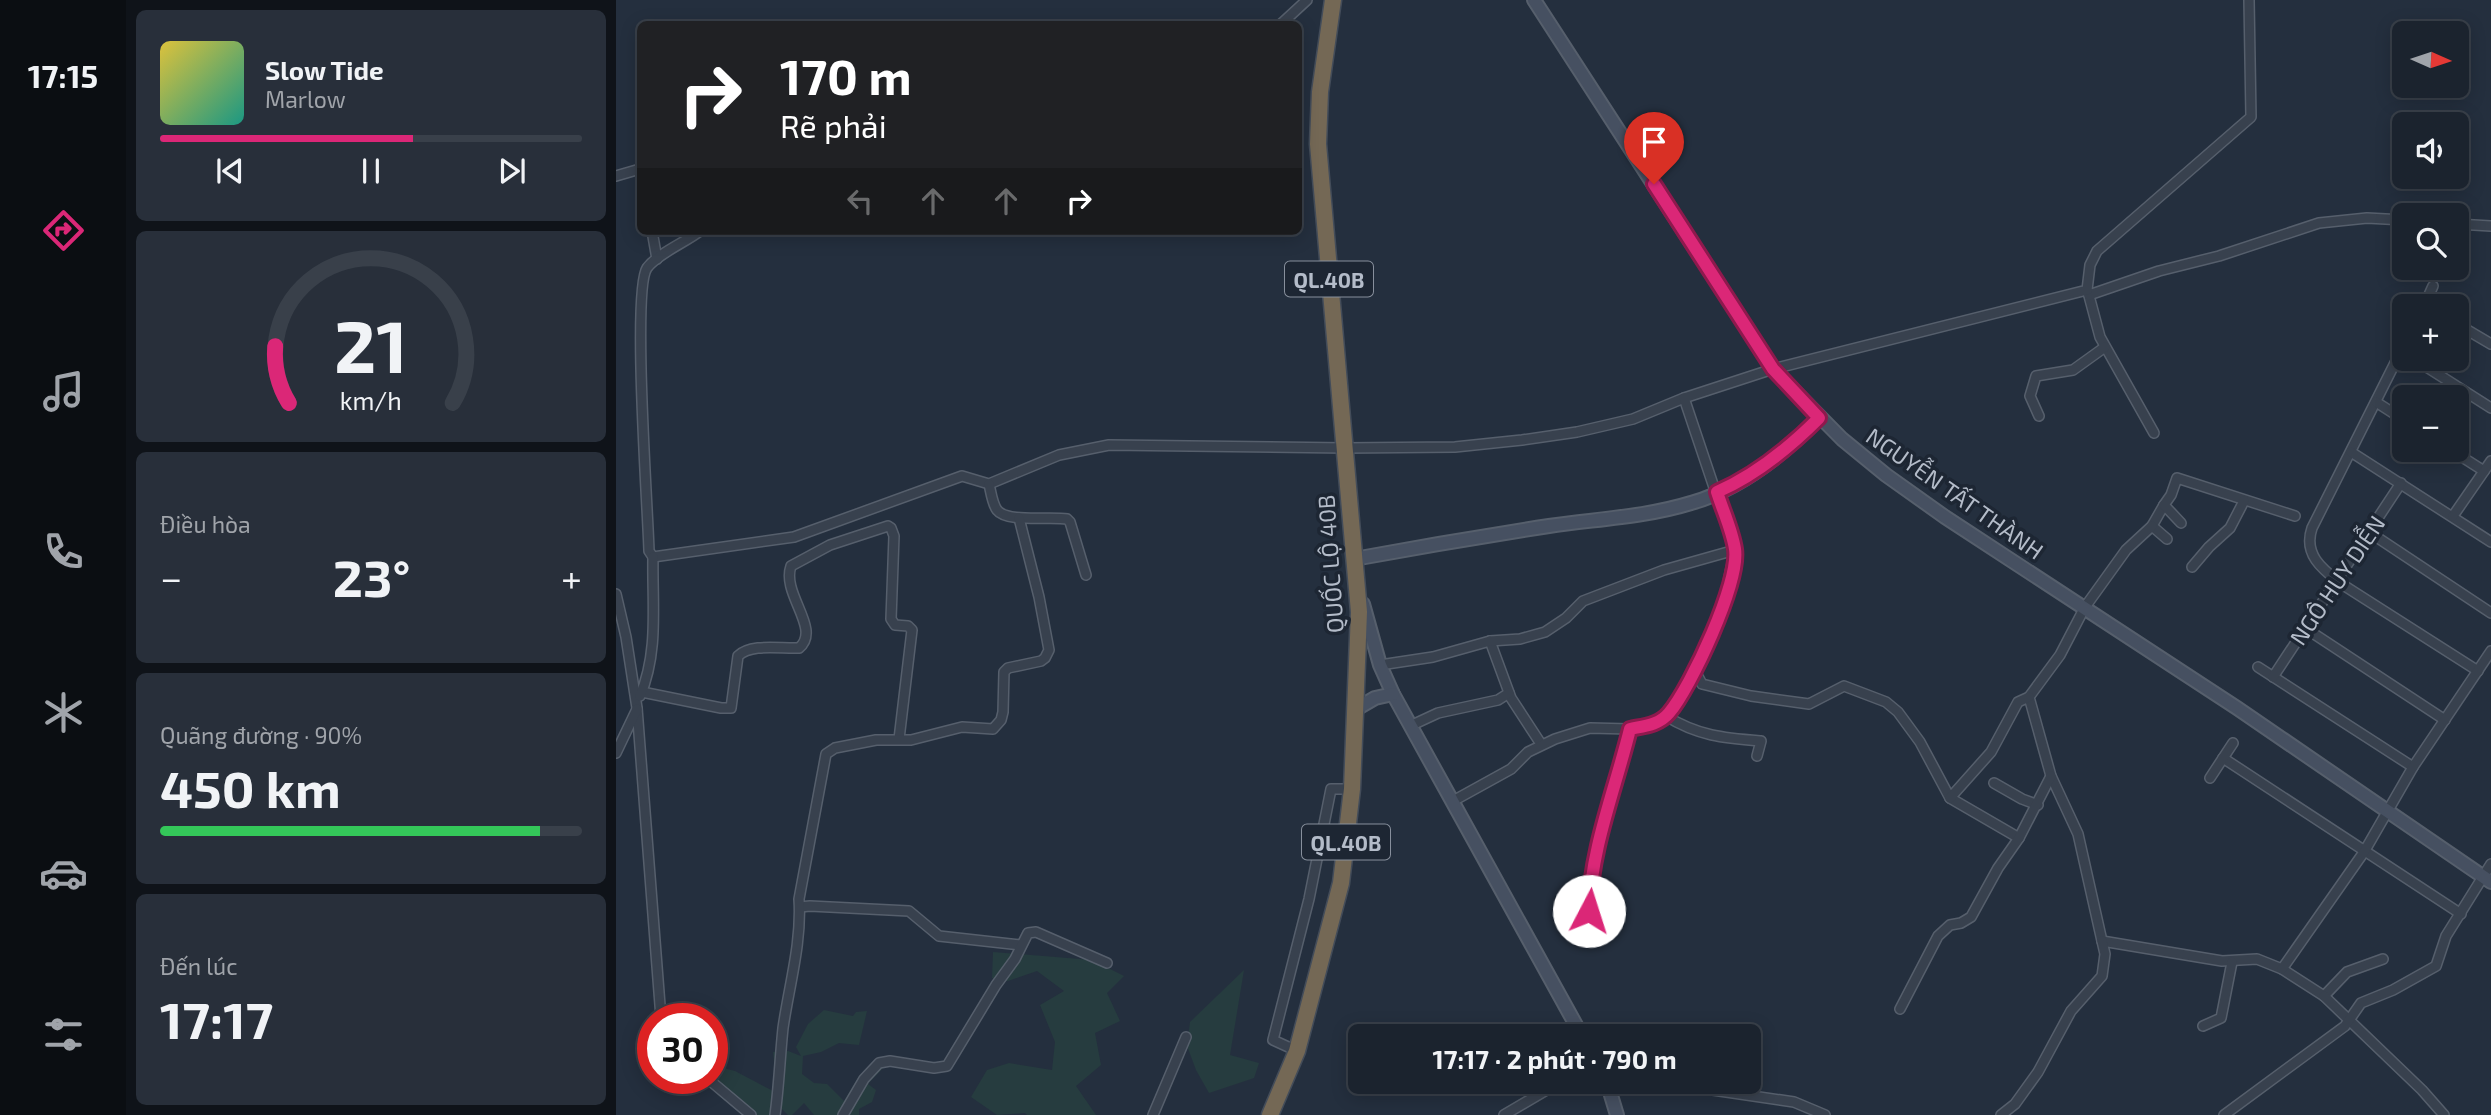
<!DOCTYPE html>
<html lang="vi">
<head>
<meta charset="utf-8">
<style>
	:root { --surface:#1b232e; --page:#282f3a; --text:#f1f3f6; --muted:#a0a4aa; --line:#39404a; --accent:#db2777 }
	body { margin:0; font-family:"Exo 2",sans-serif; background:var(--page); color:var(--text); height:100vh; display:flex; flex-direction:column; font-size:26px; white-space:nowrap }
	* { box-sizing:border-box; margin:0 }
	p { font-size:23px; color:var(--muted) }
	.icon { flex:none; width:38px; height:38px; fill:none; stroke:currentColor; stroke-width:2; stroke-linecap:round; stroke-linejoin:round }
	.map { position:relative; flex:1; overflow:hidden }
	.side { display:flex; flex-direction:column; gap:10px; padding:10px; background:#0f1319; width:490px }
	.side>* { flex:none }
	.banner { position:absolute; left:21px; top:21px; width:665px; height:214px; border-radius:10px; box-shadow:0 4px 18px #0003,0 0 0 2px var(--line); background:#202124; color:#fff; overflow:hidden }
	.needle { width:46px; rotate:93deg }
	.controls { position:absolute; left:1776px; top:21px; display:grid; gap:14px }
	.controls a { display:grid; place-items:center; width:77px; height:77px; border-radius:10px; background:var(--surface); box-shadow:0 4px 18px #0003,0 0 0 2px var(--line); font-size:35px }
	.speed { position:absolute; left:21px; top:1003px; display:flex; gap:14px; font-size:35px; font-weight:700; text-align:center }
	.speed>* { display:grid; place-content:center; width:91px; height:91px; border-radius:50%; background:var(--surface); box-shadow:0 4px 18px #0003,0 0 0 2px var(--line); line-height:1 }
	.speed .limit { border:10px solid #d22; background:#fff; color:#111 }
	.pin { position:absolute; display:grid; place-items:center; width:60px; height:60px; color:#fff; margin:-72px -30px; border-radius:50% 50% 50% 0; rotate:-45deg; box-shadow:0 0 7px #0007 }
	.pin .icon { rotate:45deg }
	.me { position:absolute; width:77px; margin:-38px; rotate:5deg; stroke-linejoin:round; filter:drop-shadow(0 0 5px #0008) }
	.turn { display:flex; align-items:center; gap:24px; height:147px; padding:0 28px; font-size:32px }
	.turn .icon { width:91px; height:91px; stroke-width:2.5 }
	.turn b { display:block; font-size:49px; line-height:60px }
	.lanes { display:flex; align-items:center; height:66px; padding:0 28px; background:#0003; justify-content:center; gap:35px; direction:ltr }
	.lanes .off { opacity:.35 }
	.big { font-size:52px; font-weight:700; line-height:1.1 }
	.side .widget { flex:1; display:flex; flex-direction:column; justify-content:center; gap:10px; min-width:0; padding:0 24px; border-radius:10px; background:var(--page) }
	.side .dial { align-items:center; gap:0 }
	.dial svg { height:182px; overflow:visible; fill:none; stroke:var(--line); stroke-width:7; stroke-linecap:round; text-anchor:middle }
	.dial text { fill:var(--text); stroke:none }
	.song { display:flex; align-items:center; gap:21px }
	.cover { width:84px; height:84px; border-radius:10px; background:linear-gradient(135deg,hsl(50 70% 55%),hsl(170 70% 35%)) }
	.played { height:7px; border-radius:4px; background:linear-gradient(90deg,var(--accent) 60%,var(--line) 60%) }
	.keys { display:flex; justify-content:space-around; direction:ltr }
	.heat { display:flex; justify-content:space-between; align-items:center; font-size:38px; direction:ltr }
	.charge { height:10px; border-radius:5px; background:linear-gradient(90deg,#34c759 90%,var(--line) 0) }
	.trip { position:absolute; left:732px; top:1024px; width:413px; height:70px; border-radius:10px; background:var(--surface); box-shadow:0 4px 18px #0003,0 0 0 2px var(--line); font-weight:700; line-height:70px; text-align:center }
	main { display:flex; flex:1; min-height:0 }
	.menu { display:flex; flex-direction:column; width:126px; justify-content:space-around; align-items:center; background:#0b0e12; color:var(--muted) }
	.menu .icon { width:49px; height:49px }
	.menu .active { color:var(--accent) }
	.menu b { font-size:32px; color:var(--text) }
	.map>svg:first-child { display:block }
	.green { fill:#263c3f }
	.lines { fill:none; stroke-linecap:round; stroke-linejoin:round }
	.street-casing { stroke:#565f6c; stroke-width:12 }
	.secondary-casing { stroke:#565f6c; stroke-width:16 }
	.highway-casing { stroke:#434c59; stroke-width:19 }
	.street { stroke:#38414e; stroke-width:9 }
	.secondary { stroke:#465061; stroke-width:12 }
	.highway { stroke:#746855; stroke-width:16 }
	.route-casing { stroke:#8e194d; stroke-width:18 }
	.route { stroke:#db2777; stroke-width:12 }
	.labels { text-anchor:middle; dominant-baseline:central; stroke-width:7; stroke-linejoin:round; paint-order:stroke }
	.shield { fill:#1d2633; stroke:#878f9c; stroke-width:2 }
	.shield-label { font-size:21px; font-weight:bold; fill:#b4bcc9 }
	.street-label { font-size:23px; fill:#b4bcc9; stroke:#1d2633 }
</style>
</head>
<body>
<main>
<nav class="menu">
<b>17:15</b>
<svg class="icon active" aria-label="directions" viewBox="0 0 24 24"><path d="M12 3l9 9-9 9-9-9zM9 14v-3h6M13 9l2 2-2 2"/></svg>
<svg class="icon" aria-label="music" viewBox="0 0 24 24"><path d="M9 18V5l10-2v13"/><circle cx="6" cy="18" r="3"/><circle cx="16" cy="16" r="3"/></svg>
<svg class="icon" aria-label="phone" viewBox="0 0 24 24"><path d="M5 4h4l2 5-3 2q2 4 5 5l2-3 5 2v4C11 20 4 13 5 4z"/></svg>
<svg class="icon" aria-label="climate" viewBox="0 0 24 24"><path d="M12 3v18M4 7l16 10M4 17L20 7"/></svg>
<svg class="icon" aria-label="car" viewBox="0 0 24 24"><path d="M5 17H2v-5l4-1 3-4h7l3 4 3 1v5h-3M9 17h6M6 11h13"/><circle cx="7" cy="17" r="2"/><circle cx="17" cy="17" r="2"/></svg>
<svg class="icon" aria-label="filters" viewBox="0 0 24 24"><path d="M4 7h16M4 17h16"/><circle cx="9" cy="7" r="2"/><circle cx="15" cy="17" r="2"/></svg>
</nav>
<section class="side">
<div class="widget">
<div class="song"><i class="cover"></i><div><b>Slow Tide</b><p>Marlow</p></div></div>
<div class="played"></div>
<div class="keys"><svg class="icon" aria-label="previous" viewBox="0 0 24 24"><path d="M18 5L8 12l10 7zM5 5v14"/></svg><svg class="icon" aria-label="pause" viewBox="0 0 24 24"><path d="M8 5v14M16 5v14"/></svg><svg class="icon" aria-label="next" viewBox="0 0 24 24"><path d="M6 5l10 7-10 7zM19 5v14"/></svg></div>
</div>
<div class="widget dial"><svg viewBox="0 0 100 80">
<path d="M14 69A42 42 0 1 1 86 69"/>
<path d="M14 69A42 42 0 0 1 8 44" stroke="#db2777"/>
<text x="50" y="56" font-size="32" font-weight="700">21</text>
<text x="50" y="72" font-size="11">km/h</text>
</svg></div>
<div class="widget"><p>Điều hòa</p>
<div class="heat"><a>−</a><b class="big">23°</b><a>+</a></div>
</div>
<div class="widget"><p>Quãng đường · 90%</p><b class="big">450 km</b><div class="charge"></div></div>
<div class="widget"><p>Đến lúc</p><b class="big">17:17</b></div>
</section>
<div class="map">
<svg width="1875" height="1115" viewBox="0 0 1875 1115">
	<rect width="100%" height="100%" fill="#242f3e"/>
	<g class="green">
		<polygon points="377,952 476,960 508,976 491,993 504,1021 479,1033 485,1065 460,1086 480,1115 411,1115 409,1113 381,1115 355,1097 371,1070 393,1063 436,1070 439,1042 424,1005 448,991 421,971 392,981 376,978"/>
		<polygon points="628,970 614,1055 643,1063 638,1078 593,1093 580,1070 571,1046 574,1022"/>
		<polygon points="208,1010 237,1016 240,1012 251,1011 243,1045 223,1043 205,1052 187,1056 186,1074 198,1083 211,1084 228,1101 243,1076 262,1057 268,1058 267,1068 252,1084 260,1090 256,1102 243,1109 243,1115 198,1115 188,1103 176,1115 172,1115 163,1106 157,1052 172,1051 185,1056 180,1047 192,1024"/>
		<polygon points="96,1065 119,1071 159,1092 156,1115 128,1115 103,1096 88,1078 96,1078"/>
	</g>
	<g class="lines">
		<defs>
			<g id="street">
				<polyline points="665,24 691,0"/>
				<polyline points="0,176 24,169"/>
				<polyline points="1841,224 1875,226"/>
				<polyline points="36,231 41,259"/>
				<path d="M84,231C70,242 41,254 31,268C16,290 32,511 33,551L37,557L178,537L346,476L373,484L443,455L493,445L729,448L839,447L906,440L961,432L1017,419L1068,398"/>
				<polyline points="1472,292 1484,337 1538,433"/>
				<polyline points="1473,295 1543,271 1603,256 1703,223 1751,218 1788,220"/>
				<polyline points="1808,306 1817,286"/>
				<polyline points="1841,324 1875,344"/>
				<path d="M1788,345L1696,528C1687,554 1706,569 1724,583L1862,671"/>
				<polyline points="1798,359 1875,408"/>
				<polyline points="1760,402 1788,420"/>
				<polyline points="1423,416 1414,396 1420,376 1457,370 1489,347"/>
				<polyline points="1835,450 1868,471"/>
				<polyline points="1735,452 1875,542"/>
				<path d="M373,484C375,492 376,503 381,510C391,523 435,516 451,519L454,522L470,575"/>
				<polyline points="1548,505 1536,526 1551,539"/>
				<polyline points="1837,516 1875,461"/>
				<polyline points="1565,523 1548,505 1555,495 1561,478 1679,516"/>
				<polyline points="1536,526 1510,550 1469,607 1444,655 1413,697 1435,776 1462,834 1486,941 1606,961 1641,959 1666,969 1708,996 1731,972 1767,959"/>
				<polyline points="1753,532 1875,613"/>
				<polyline points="1119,550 1068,398 1157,369 1471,290 1474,265 1481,251 1635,117 1633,0"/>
				<polyline points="1576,567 1593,547 1614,528 1628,501"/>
				<polyline points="0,594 10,637 21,708 45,1018"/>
				<polyline points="1689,628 1829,720"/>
				<polyline points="874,641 895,698 925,744"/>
				<polyline points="764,665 817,657 874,641 904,639 929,632 950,618 967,601 1048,570 1119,550 1108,601 1079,671 1086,684 1135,696 1193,704 1228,686 1270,702 1282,712 1304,742 1334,798 1403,838"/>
				<polyline points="1642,667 1797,767"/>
				<polyline points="1657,677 1785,483"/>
				<path d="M26,692L105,708H115L122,656C135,643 165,649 183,648C206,629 165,594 175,566L214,545L272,526L275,528L278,536L275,619L279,625L292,626L296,630L283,739"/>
				<path d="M24,696C43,651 36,604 37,557"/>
				<path d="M1050,716C1082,736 1108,738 1145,741L1141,756"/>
				<polyline points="794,726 822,713 882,700 893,693"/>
				<polyline points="0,753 21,709"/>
				<polyline points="1607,758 1845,914"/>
				<polyline points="1594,778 1617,743"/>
				<polyline points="1378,783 1406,799 1422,805"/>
				<polyline points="1334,798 1375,752 1402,702 1413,697"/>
				<polyline points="837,801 895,769 912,752 939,739 974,728 1014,729 1041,724 1053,714 1079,671"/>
				<polyline points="184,907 194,906 293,911 323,936 405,945"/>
				<path d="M977,937C963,867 998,796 1014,729"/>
				<polyline points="1666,969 1748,852 1797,767 1875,651"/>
				<polyline points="1708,996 1806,1090 1828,1115"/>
				<polyline points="1284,1009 1322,936 1334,925 1345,923 1355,917 1382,868 1403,838 1435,776"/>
				<polyline points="1587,1026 1605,1018 1616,962"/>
				<polyline points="681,1051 657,1040 693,899 715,789 736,789"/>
				<polyline points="91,1078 135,1115"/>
				<polyline points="1042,1082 1178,1102 1209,1115"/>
				<path d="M159,1115C163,1086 164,1057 167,1028C173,986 186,942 183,899L210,754L219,748L260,740H295L346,727L377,729L385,720L387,712L388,672L392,668L425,661L429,658L433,650L423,597L403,518"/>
				<polyline points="227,1115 248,1079 263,1063 274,1061 318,1068 331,1066 380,985 399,959 412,933 420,932 491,963"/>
				<polyline points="537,1115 570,1037"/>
				<polyline points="888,1115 944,1082"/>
				<polyline points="1385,1115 1399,1104 1422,1072 1455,1011 1486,976 1489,954 1486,941"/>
				<polyline points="1608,1115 1729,1026 1745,1003 1777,990 1820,966 1830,936 1875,864"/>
			</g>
			<g id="secondary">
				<polyline points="918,0 1157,369 1226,439 1270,475 1329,517 1621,708 1875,882"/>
				<path d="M739,566L738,559C803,547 868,536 933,526C980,519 1030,517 1075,503C1125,489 1168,454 1203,418"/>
				<polyline points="747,604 764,665 777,694 966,1036"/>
				<polyline points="740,709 759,698 777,694"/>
				<polyline points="991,1082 1001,1115"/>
			</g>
			<polyline id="highway" points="654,1115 681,1051 725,883 736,789 743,612 702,144 704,92 717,0"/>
		</defs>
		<use href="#street" class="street-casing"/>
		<use href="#secondary" class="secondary-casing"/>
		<use href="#highway" class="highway-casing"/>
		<use href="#street" class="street"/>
		<use href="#secondary" class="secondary"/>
		<use href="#highway" class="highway"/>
	</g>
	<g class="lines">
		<defs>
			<path id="route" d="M973,911C975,848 999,790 1014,729C1028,726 1043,725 1053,713C1075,687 1124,582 1119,549C1116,530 1107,511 1101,492C1140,475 1173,448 1203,418L1157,369L1038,184"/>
		</defs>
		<use href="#route" class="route-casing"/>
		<use href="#route" class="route"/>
	</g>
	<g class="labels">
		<g class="shield">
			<rect x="669" y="261.5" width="88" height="35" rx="5"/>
			<rect x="686" y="824.5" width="88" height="35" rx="5"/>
		</g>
		<g class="shield-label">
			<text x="713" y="279">QL.40B</text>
			<text x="730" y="842">QL.40B</text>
		</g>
		<g class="street-label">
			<text transform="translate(1339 493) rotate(35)">NGUYỄN TẤT THÀNH</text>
			<text transform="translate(714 564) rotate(-94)">QUỐC LỘ 40B</text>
			<text transform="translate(1721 580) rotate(-56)">NGÔ HUY DIỄN</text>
		</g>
	</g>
</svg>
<div class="controls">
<a><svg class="needle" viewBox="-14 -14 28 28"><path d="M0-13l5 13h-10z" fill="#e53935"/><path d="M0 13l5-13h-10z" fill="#a0a4aa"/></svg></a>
<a><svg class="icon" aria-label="sound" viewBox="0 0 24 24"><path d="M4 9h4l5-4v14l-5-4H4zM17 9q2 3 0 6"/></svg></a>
<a><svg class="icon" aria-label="search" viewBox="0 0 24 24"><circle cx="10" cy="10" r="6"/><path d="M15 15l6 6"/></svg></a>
<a>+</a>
<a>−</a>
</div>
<div class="speed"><div class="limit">30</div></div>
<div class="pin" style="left:1038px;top:184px;background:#d93025"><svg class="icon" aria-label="arrive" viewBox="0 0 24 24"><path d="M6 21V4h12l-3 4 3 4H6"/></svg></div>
<svg class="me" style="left:973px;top:911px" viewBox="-20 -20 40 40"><circle r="19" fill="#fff"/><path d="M0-13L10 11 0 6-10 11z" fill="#db2777"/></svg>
<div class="trip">17:17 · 2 phút · 790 m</div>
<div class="banner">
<div class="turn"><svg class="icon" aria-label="right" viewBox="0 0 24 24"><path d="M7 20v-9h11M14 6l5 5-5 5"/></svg><div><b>170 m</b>Rẽ phải</div></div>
<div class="lanes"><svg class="icon off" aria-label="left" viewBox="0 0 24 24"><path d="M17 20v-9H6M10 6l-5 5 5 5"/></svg><svg class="icon off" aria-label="ahead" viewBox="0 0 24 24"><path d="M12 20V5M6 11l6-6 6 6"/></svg><svg class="icon off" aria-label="ahead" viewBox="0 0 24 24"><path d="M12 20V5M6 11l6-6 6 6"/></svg><svg class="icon" aria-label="right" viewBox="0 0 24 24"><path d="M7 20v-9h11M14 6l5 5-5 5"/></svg></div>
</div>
</div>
</main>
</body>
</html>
